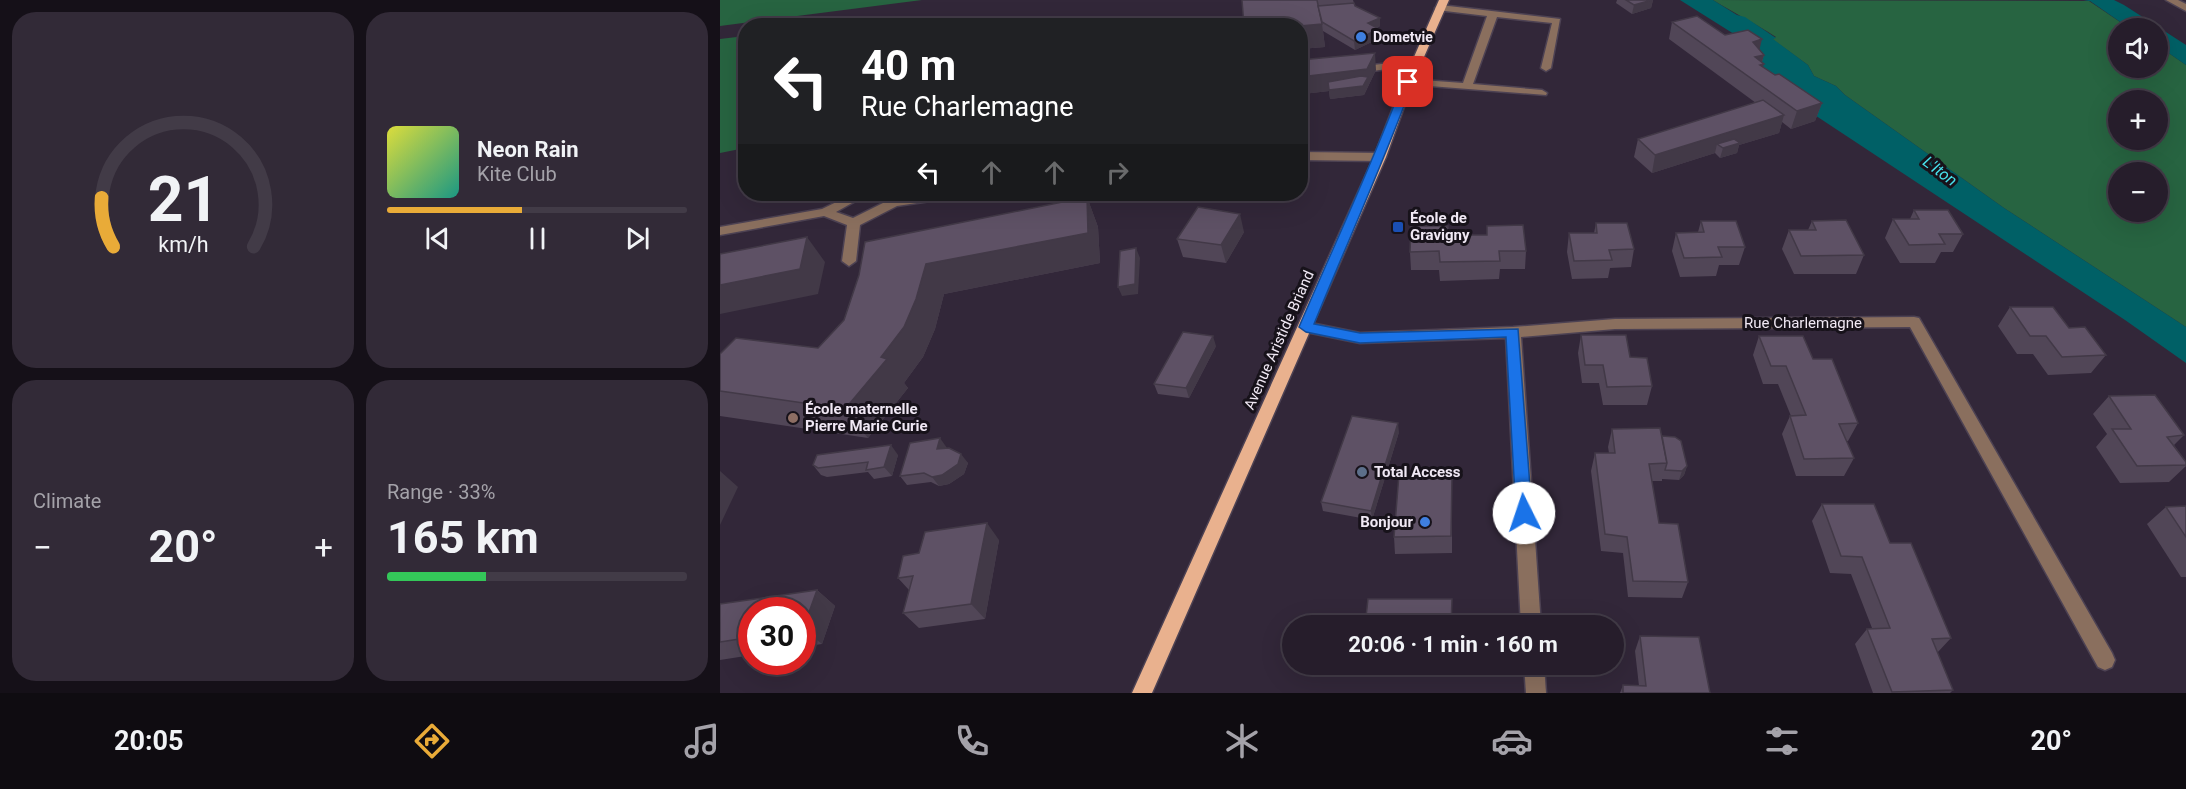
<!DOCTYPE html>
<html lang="en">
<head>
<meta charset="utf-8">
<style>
	:root { --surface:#261d2b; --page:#322a37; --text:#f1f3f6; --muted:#a4a2a9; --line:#423b47; --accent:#e9ab38 }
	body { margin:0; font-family:Roboto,sans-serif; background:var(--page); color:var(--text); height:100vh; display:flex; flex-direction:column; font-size:22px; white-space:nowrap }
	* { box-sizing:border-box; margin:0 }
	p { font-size:20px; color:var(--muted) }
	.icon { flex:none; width:33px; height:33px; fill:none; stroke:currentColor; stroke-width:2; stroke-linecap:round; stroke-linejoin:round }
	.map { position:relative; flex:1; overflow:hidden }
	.sheet { display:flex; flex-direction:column; gap:12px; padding:12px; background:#151018; width:720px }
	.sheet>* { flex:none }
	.guide { position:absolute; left:18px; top:18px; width:570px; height:183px; border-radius:24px; box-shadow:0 6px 24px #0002,0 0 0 2px var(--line); background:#202124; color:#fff; overflow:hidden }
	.tools { position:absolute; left:1388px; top:18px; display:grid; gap:12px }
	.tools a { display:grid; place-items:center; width:60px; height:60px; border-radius:50%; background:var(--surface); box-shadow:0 6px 24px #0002,0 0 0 2px var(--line); font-size:30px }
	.speed { position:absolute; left:18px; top:597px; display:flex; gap:12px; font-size:30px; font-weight:700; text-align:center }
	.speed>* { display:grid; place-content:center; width:78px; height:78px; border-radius:50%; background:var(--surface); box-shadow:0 6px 24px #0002,0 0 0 2px var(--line); line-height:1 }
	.speed .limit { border:9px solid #d22; background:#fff; color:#111 }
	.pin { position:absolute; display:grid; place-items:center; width:51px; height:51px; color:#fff; margin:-26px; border-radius:12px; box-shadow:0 3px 9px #0006 }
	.me { position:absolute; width:66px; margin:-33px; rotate:356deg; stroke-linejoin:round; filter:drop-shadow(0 0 4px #0008) }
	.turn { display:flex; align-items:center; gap:21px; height:126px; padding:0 24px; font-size:27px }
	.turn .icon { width:78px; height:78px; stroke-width:2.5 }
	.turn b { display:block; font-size:42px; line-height:51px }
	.lanes { display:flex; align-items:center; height:57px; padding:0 24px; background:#0003; justify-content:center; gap:30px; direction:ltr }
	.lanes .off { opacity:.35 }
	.big { font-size:45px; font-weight:700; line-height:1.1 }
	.sheet .tile { flex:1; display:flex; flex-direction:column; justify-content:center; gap:9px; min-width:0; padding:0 21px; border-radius:24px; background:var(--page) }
	.sheet .dial { align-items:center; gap:0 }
	.dial svg { height:156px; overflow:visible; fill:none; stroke:var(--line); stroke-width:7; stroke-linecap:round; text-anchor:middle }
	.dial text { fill:var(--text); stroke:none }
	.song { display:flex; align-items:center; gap:18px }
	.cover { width:72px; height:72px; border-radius:9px; background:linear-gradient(135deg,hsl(60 70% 55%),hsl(170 70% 35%)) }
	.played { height:6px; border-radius:3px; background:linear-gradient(90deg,var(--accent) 45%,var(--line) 45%) }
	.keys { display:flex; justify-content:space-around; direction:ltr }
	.heat { display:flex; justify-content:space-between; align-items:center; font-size:33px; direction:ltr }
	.charge { height:9px; border-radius:4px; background:linear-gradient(90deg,#34c759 33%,var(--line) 0) }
	.sheet .tiles { flex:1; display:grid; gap:12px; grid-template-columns:repeat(2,1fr) }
	.trip { position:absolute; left:562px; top:615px; width:342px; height:60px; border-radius:30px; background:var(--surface); box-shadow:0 6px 24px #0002,0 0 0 2px var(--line); font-weight:700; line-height:60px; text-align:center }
	.dock { display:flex; height:96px; justify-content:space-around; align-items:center; background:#0f0c11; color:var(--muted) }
	.dock .icon { width:42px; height:42px }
	.dock .selected { color:var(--accent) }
	.dock b { font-size:27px; color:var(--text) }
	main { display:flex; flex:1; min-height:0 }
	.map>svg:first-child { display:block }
	.green { fill:#276441; fill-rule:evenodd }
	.water { fill:#006066 }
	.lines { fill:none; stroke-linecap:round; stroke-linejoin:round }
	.minor-casing { stroke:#4d4253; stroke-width:3 }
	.major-casing { stroke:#4d4253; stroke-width:3 }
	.minor { fill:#8a6f5e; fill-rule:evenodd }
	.major { fill:#e9b18e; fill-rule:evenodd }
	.wall { fill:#514657 }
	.shaded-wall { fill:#423947 }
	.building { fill:#5e5165; stroke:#423947; stroke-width:1.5 }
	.route { fill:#1a73e8; stroke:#114b97; stroke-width:1.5 }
	.shop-dot { fill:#3f7fe0; stroke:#17121a; stroke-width:2 }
	.transit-dot { fill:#1a4fb4; stroke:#17121a; stroke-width:2 }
	.education-dot { fill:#8d6e63; stroke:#17121a; stroke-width:2 }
	.service-dot { fill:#5c6f8a; stroke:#17121a; stroke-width:2 }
	.labels { text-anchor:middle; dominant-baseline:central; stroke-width:6; stroke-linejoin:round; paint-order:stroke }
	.far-poi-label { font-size:14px; font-weight:bold; fill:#f0e8f4; stroke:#17121a; text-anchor:start }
	.poi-label { font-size:15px; font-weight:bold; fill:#f0e8f4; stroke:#17121a; text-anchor:start }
	.street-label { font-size:15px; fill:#f0e8f4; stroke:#17121a }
	.water-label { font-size:16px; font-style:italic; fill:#48e1ec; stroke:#17121a }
</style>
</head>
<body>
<main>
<section class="sheet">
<div class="tiles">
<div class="tile dial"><svg viewBox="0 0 100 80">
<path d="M14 69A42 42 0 1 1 86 69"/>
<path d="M14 69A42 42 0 0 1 8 44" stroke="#e9ab38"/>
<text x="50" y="56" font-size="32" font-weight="700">21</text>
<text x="50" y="72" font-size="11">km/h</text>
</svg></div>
<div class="tile">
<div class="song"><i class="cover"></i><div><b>Neon Rain</b><p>Kite Club</p></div></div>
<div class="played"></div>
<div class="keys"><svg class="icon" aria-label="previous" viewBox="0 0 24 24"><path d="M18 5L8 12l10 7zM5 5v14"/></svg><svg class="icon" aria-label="pause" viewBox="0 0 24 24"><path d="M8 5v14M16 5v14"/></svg><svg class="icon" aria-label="next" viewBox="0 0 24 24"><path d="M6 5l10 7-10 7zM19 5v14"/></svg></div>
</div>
<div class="tile"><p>Climate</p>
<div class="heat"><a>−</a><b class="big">20°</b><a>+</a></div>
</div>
<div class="tile"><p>Range · 33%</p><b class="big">165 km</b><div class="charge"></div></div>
</div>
</section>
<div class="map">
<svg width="1466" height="693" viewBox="0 0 1466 693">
	<rect width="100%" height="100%" fill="#322739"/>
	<g class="green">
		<polygon points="0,0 202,0 0,26"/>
		<path d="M993,0L1369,1L1409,28H1398V68H1437V45L1466,65V327L1284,208L1125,95L1116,86L1094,76L1088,65L1052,39L1056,37C1035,23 1014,13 993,0ZM1398,100H1437V140H1398ZM1398,172H1437V212H1398Z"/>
		<polygon points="25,36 25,148 0,153 0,39"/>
	</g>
	<g class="water">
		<polygon points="960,0 993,0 1017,15 1025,17 1056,38 1053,39 1088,65 1094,76 1116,86 1125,95 1284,208 1466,327 1466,363 1405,320 1057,90 1014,34"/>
		<polygon points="1363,0 1394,0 1404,5 1466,45 1466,65 1437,45 1437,28 1409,28 1370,1"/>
	</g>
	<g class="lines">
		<defs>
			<g id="minor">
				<polygon points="1446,0 1458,0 1466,4 1466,11"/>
				<polygon points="720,5 840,19 831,68 826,71 821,68 832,23 777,17 753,84 822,90 827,93 826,95 684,84 684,80 688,79 743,83 767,16 717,10 715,8"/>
				<polygon points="696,60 701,63 700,65 636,73 631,70 636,67"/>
				<polygon points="580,152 660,153 666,157 660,161 580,160"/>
				<polygon points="133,194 148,194 116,212 133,218 165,202 157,194 170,194 177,199 209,194 236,194 230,198 177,206 140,225 136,261 129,266 122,261 127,225 104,216 0,235 0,227 102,209"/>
				<polygon points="1194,317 1199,318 1392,653 1395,660 1392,667 1385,670 1378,667 1190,327 895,329 801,337 821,626 801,626 786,338 640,343 586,332 579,327 586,322 640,333 793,327 895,319"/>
				<polygon points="804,664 824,664 826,693 806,693"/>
			</g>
			<polygon id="major" points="719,0 729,0 693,82 666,157 432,693 412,693 654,157 683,82"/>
		</defs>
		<use href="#minor" class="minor-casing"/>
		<use href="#major" class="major-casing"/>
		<use href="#minor" class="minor"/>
		<use href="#major" class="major"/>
	</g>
	<g class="wall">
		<polygon points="522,0 633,0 635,6 660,18 660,26 657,28 659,29 660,38 635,50 603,31 605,47 580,49 580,26"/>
		<polygon points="897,0 933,0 931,8 912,14 896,3"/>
		<polygon points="952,22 1005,35 1039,50 1044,55 1042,62 1043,67 1102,103 1095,121 1071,129 1062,122 1059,133 1019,145 1017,153 1000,158 995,153 932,173 914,157 918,139 1036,103 949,39"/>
		<polygon points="580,60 656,70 644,95 610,99 609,91 583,94 582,92 580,92"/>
		<polygon points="367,197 378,227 380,263 224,294 215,329 203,357 184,383 188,388 148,438 0,416 0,354 98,348"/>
		<polygon points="1194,210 1243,234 1233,252 1221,252 1215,263 1180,263 1165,238 1173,219 1190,219"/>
		<polygon points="981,221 1025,247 1019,265 999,265 996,276 960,277 952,251 956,233 978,232"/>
		<polygon points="1092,221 1144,255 1136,274 1074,274 1062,249 1069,230 1088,230"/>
		<polygon points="876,223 914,249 911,267 890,268 888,278 852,279 847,252 849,233 874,233"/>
		<polygon points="767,226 806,251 805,269 780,269 779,279 720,281 719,270 691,270 690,252 728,235 767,235"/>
		<polygon points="524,232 506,263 463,257 457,239"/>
		<polygon points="1290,307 1349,328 1386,355 1371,373 1328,375 1313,354 1297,354 1278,326"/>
		<polygon points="861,335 910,357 932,386 927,405 883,405 879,383 862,383 858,353"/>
		<polygon points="1039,336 1093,359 1138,423 1128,441 1126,441 1134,458 1124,476 1076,476 1062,434 1070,416 1071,416 1058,384 1043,384 1033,355"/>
		<polygon points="496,346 469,398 438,394 434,384"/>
		<polygon points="1389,396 1464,435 1454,445 1466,462 1466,466 1449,482 1400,483 1376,447 1387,434 1373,414"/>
		<polygon points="892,429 942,436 967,466 964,475 959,480 942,479 942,481 932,481 939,523 968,582 962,598 908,597 903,553 881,551 871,471 875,453 889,453 888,447"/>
		<polygon points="679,432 652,520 603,511 601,502"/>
		<polygon points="227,448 248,463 244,474 229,484 219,486 211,482 187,485 180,476"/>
		<polygon points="178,455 172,476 154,479 148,472 107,477 101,475 93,465"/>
		<polygon points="732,474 732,553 675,554 674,537"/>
		<polygon points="1102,504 1170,543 1231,638 1217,653 1233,690 1230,693 1153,693 1135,644 1147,629 1152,628 1131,574 1110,573 1092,521"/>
		<polygon points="1466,506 1466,577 1461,577 1427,524 1446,507"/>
		<polygon points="279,540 265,619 199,628 183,613 189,590 178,578"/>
		<polygon points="97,590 115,606 102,644 82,647 82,610 32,610 32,655 0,660 0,604"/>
		<polygon points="920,636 990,693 900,693 903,685 919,686 915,651"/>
		<polygon points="642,664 730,664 730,677 644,676"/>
	</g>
	<g class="shaded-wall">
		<polygon points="933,0 931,8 912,14 914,5"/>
		<polygon points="660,18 660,26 649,32 648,23"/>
		<polygon points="602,24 605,47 580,49 580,26"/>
		<polygon points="659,29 660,38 635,50 634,41"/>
		<polygon points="1042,39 1038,56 1044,55 1041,65 1044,64 1039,81 1033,42"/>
		<polygon points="655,53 656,70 644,95 610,99 609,91 583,94 580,77"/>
		<polygon points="1102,103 1095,121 1071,129 1077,111"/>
		<polygon points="1064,115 1059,133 1019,145 1017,153 1000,158 1003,148 997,144 995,153 932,173 935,155"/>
		<polygon points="367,197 378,227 380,263 224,294 215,329 203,357 184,383 188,388 148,438 125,409 161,357 206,264"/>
		<polygon points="520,214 524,232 506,263 501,245"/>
		<polygon points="87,237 105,262 98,294 0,314 0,285"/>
		<polygon points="416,248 420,258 418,294 402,296 398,287"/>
		<polygon points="493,336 496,346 469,398 466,388"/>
		<polygon points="678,423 679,432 652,520 651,511"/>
		<polygon points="220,438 227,448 217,449"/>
		<polygon points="171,445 178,455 172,476 164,467"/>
		<polygon points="241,454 248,463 244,474 229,484 219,486 212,477"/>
		<polygon points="967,466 964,475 959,480 962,471"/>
		<polygon points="0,471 18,487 0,525"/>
		<polygon points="267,523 279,540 265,619 251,604"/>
		<polygon points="97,590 115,606 102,644 83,629"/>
	</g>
	<g class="building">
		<polygon points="522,0 597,0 602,24 580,26 524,26"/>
		<polygon points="906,0 932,0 914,5"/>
		<polygon points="634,3 635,6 660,18 648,23 659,29 634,41 602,22 598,6"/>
		<polygon points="977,16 1005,35 1028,30 1042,39 1033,42 1044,55 1035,57 1044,64 1040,65 1055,75 1059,74 1102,103 1077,111 952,22"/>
		<polygon points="485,20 485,26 423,26"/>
		<polygon points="655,53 647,69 580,77 580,60"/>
		<polygon points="641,76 648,77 643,86 609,90 608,82"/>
		<polygon points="1043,100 1064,115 935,155 918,139"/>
		<polygon points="1014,139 1020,143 1003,148 997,144"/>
		<polygon points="367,197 368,233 206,264 196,299 184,327 161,357 167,359 125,409 0,391 0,354 16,338 98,348 124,320 139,275 145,242"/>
		<polygon points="478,207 520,214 501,245 457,239"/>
		<polygon points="1194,210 1228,210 1243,234 1219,234 1225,244 1189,245 1173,219 1199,219"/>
		<polygon points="1126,220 1144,255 1081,256 1069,230 1096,230 1092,221"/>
		<polygon points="981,221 1016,221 1025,247 998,247 1002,257 964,258 956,233 984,232"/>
		<polygon points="876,223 907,223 914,249 889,250 892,260 854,261 849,233 877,233"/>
		<polygon points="803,225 806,251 779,251 780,261 720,262 719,251 690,252 691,226 728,226 728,235 767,235 767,226"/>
		<polygon points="87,237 80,269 0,285 0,254"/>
		<polygon points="416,248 415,284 398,287 400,251"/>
		<polygon points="1290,307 1333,307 1349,328 1365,327 1386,355 1342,357 1326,336 1310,336"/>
		<polygon points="463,332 493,336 466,388 434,384"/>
		<polygon points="861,335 906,335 910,357 927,358 932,386 887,387 883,365 865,365"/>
		<polygon points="1039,336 1083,336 1093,359 1112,359 1138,423 1119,424 1134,458 1084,459 1070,416 1086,415 1066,366 1051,366"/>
		<polygon points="1435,395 1464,435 1447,437 1466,462 1466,465 1417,466 1392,429 1411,429 1389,396"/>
		<polygon points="632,416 678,423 651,511 601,502"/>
		<polygon points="940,428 947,463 929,464 939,523 958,524 968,582 913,581 907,537 885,534 875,453 895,453 892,429"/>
		<polygon points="942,436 955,437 961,441 967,466 962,471 945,470 947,463"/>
		<polygon points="220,438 217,449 229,448 241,454 238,464 222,475 212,477 204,473 180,476 190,443"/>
		<polygon points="171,445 164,467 146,470 148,462 98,468 93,465 97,455"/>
		<polygon points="679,474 732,474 731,536 674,537"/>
		<polygon points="1102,504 1154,504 1170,543 1191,543 1231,638 1212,639 1233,690 1172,692 1147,629 1170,628 1142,557 1121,556"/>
		<polygon points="1466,506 1466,537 1446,507"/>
		<polygon points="267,523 251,604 183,613 193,576 178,578 183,556 199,553 205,532"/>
		<polygon points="97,590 83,629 82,610 32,610 32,637 0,642 0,604"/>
		<polygon points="648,599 732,599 731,626 645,626"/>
		<polygon points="920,636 979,637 990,693 903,693 903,685 926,686"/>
	</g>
	<path class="route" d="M688,79L693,82C663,164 627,243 594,324L640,333L798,329L812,513L810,518L804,520L799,518L796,513L786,337L640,343L586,332L579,327C614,245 652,165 683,82Z"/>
	<g class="shop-dot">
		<circle cx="641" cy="37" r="6"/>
		<circle cx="705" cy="522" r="6"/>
	</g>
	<rect class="transit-dot" x="672" y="221" width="12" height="12" rx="3"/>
	<circle class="education-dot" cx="73" cy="418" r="6"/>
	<circle class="service-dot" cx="642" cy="472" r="6"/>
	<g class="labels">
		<g class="far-poi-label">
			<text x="653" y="37">Dometvie</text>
		</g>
		<g class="poi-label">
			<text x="690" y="218">École de<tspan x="690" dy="17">Gravigny</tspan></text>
			<text x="85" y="409">École maternelle<tspan x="85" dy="17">Pierre Marie Curie</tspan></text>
			<text x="654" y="472">Total Access</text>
			<text x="693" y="522" text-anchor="end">Bonjour</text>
		</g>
		<g class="street-label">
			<text x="1083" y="323">Rue Charlemagne</text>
			<text transform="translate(559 340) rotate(-66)">Avenue Aristide Briand</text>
		</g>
		<g class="water-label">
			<text transform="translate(1220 171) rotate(37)">L'Iton</text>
		</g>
	</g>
</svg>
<div class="tools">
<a><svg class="icon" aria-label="sound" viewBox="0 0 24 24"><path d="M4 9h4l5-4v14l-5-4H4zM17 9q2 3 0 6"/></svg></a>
<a>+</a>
<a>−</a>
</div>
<div class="speed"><div class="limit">30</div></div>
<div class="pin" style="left:688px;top:82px;background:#d93025"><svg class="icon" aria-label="arrive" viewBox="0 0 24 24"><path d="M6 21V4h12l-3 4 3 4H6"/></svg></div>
<svg class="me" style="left:804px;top:513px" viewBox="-20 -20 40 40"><circle r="19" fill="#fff"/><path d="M0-13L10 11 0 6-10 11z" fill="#1a73e8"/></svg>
<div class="trip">20:06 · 1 min · 160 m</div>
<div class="guide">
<div class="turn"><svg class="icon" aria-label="left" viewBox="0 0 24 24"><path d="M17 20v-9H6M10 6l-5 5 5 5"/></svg><div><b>40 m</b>Rue Charlemagne</div></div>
<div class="lanes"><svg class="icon" aria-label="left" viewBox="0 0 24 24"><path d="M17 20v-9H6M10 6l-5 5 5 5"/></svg><svg class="icon off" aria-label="ahead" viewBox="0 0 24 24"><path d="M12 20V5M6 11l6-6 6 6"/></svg><svg class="icon off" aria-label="ahead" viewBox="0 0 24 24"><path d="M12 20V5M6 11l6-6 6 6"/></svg><svg class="icon off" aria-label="right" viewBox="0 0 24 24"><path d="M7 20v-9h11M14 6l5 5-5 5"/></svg></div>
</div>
</div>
</main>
<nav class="dock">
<b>20:05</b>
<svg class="icon selected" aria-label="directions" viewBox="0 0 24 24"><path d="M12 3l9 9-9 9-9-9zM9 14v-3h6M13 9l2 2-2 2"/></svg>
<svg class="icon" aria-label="music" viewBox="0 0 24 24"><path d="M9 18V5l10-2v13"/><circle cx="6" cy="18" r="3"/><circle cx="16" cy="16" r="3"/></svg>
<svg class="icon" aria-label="phone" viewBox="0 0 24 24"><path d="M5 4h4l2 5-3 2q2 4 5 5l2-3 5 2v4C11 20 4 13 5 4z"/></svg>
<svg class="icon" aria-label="climate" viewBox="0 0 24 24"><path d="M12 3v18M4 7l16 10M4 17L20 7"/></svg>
<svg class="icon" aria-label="car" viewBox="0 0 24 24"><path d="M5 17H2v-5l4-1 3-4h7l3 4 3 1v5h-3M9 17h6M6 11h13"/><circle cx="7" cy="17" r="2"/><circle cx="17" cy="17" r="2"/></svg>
<svg class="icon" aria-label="filters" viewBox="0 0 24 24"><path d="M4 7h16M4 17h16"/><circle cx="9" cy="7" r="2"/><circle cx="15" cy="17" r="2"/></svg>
<b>20°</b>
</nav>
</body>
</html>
